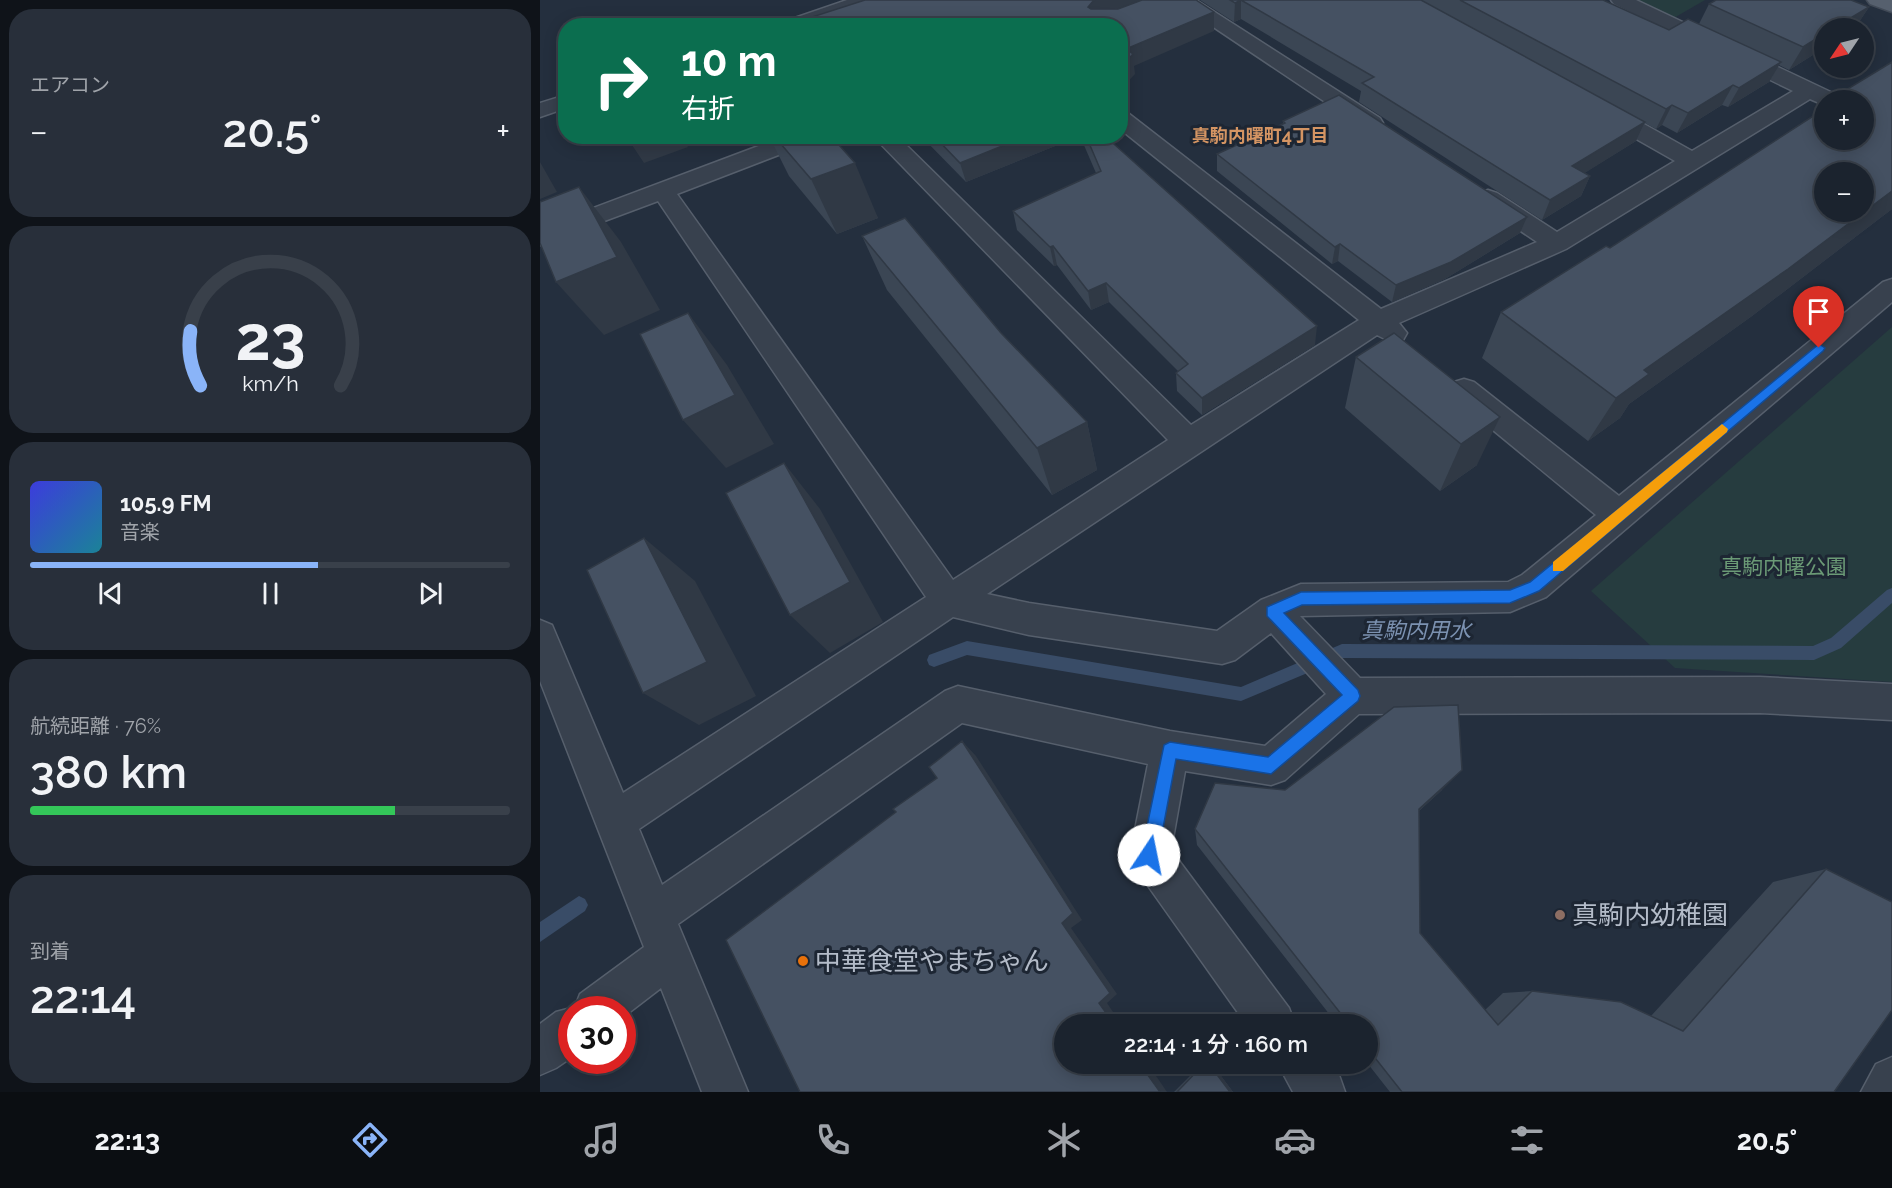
<!DOCTYPE html>
<html lang="ja">
<head>
<meta charset="utf-8">
<style>
	:root { --surface:#1b232e; --page:#282f3a; --text:#f1f3f6; --muted:#a0a4aa; --line:#39404a; --accent:#8ab4f8 }
	body { margin:0; font-family:Raleway,"Noto Sans JP",sans-serif; background:var(--page); color:var(--text); height:100vh; display:flex; flex-direction:column; font-size:22px; white-space:nowrap }
	* { box-sizing:border-box; margin:0 }
	p { font-size:20px; color:var(--muted) }
	.icon { flex:none; width:33px; height:33px; fill:none; stroke:currentColor; stroke-width:2; stroke-linecap:round; stroke-linejoin:round }
	.map { position:relative; flex:1; overflow:hidden }
	.details { display:flex; flex-direction:column; gap:9px; padding:9px; background:#0f1319; width:540px }
	.details>* { flex:none }
	.banner { position:absolute; left:18px; top:18px; width:570px; height:126px; border-radius:24px; box-shadow:0 3px 15px #0003,0 0 0 2px var(--line); background:#0b6e4f; color:#fff; overflow:hidden }
	.needle { width:39px; rotate:235deg }
	.tools { position:absolute; left:1274px; top:18px; display:grid; gap:12px }
	.tools a { display:grid; place-items:center; width:60px; height:60px; border-radius:50%; background:var(--surface); box-shadow:0 3px 15px #0003,0 0 0 2px var(--line); font-size:30px }
	.speed { position:absolute; left:18px; top:996px; display:flex; gap:12px; font-size:30px; font-weight:700; text-align:center }
	.speed>* { display:grid; place-content:center; width:78px; height:78px; border-radius:50%; background:var(--surface); box-shadow:0 3px 15px #0003,0 0 0 2px var(--line); line-height:1 }
	.speed .limit { border:9px solid #d22; background:#fff; color:#111 }
	.pin { position:absolute; display:grid; place-items:center; width:51px; height:51px; color:#fff; margin:-62px -26px; border-radius:50% 50% 50% 0; rotate:-45deg; box-shadow:0 0 6px #0007 }
	.pin .icon { rotate:45deg }
	.me { position:absolute; width:66px; margin:-33px; rotate:11deg; stroke-linejoin:round; filter:drop-shadow(0 0 4px #0008) }
	.turn { display:flex; align-items:center; gap:21px; height:126px; padding:0 24px; font-size:27px }
	.turn .icon { width:78px; height:78px; stroke-width:2.5 }
	.turn b { display:block; font-size:42px; line-height:51px }
	.big { font-size:45px; font-weight:600; line-height:1.1 }
	.details .widget { flex:1; display:flex; flex-direction:column; justify-content:center; gap:9px; min-width:0; padding:0 21px; border-radius:24px; background:var(--page) }
	.details .dial { align-items:center; gap:0 }
	.dial svg { height:156px; overflow:visible; fill:none; stroke:var(--line); stroke-width:7; stroke-linecap:round; text-anchor:middle }
	.dial text { fill:var(--text); stroke:none }
	.song { display:flex; align-items:center; gap:18px }
	.cover { width:72px; height:72px; border-radius:9px; background:linear-gradient(135deg,hsl(240 70% 55%),hsl(190 70% 35%)) }
	.played { height:6px; border-radius:3px; background:linear-gradient(90deg,var(--accent) 60%,var(--line) 60%) }
	.keys { display:flex; justify-content:space-around; direction:ltr }
	.heat { display:flex; justify-content:space-between; align-items:center; font-size:33px; direction:ltr }
	.charge { height:9px; border-radius:4px; background:linear-gradient(90deg,#34c759 76%,var(--line) 0) }
	.trip { position:absolute; left:514px; top:1014px; width:324px; height:60px; border-radius:30px; background:var(--surface); box-shadow:0 3px 15px #0003,0 0 0 2px var(--line); font-weight:600; line-height:60px; text-align:center }
	.dock { display:flex; height:96px; justify-content:space-around; align-items:center; background:#0b0e12; color:var(--muted) }
	.dock .icon { width:42px; height:42px }
	.dock .current { color:var(--accent) }
	.dock b { font-size:27px; color:var(--text) }
	main { display:flex; flex:1; min-height:0 }
	.map>svg:first-child { display:block }
	.green { fill:#263c3f }
	.lines { fill:none; stroke-linecap:round; stroke-linejoin:round }
	.stream { fill:#394c67; fill-rule:evenodd }
	.minor-casing { stroke:#565f6c; stroke-width:3 }
	.primary-casing { stroke:#414a57; stroke-width:3 }
	.minor { fill:#38414e; fill-rule:evenodd }
	.primary { fill:#56606e; fill-rule:evenodd }
	.wall { fill:#3b4654 }
	.shaded-wall { fill:#303945 }
	.building { fill:#455162; stroke:#303945; stroke-width:1.5; fill-rule:evenodd }
	.route { fill:#1a73e8; stroke:#114b97; stroke-width:1.5 }
	.slow { fill:#f59e0b }
	.education-dot { fill:#8d6e63; stroke:#1d2633; stroke-width:2 }
	.food-dot { fill:#e8710a; stroke:#1d2633; stroke-width:2 }
	.labels { text-anchor:middle; dominant-baseline:central; stroke-width:6; stroke-linejoin:round; paint-order:stroke }
	.far-neighbourhood-label { font-size:18px; font-weight:bold; fill:#d59563; stroke:#1d2633 }
	.park-label { font-size:21px; fill:#6b9a76; stroke:#1d2633 }
	.water-label { font-size:22px; font-style:italic; fill:#7c92b1; stroke:#1d2633 }
	.near-poi-label { font-size:26px; fill:#b4bcc9; stroke:#1d2633; text-anchor:start }
</style>
</head>
<body>
<main>
<section class="details">
<div class="widget"><p>エアコン</p>
<div class="heat"><a>−</a><b class="big">20.5°</b><a>+</a></div>
</div>
<div class="widget dial"><svg viewBox="0 0 100 80">
<path d="M14 69A42 42 0 1 1 86 69"/>
<path d="M14 69A42 42 0 0 1 9 41" stroke="#8ab4f8"/>
<text x="50" y="56" font-size="32" font-weight="700">23</text>
<text x="50" y="72" font-size="11">km/h</text>
</svg></div>
<div class="widget">
<div class="song"><i class="cover"></i><div><b>105.9 FM</b><p>音楽</p></div></div>
<div class="played"></div>
<div class="keys"><svg class="icon" aria-label="previous" viewBox="0 0 24 24"><path d="M18 5L8 12l10 7zM5 5v14"/></svg><svg class="icon" aria-label="pause" viewBox="0 0 24 24"><path d="M8 5v14M16 5v14"/></svg><svg class="icon" aria-label="next" viewBox="0 0 24 24"><path d="M6 5l10 7-10 7zM19 5v14"/></svg></div>
</div>
<div class="widget"><p>航続距離 · 76%</p><b class="big">380 km</b><div class="charge"></div></div>
<div class="widget"><p>到着</p><b class="big">22:14</b></div>
</section>
<div class="map">
<svg width="1352" height="1092" viewBox="0 0 1352 1092">
	<rect width="100%" height="100%" fill="#242f3e"/>
	<g class="green">
		<polygon points="1093,0 1165,0 1132,19"/>
		<polygon points="1352,327 1352,682 1135,668 1051,591"/>
	</g>
	<g class="lines">
		<g class="stream">
			<polygon points="1352,588 1352,603 1301,648 1274,660 803,658 701,701 427,655 394,667 389,665 387,660 389,655 427,641 701,687 802,644 1273,646 1291,638 1347,590"/>
			<polygon points="39,896 45,899 48,905 45,911 0,942 0,922"/>
		</g>
		<defs>
			<g id="minor">
				<polygon points="307,0 336,0 333,4 271,26 240,26 243,22"/>
				<polygon points="633,0 656,0 840,118 843,123 840,128 824,128"/>
				<path d="M1071,0H1096L1297,95L1300,100H1284V105L1270,99L1026,249L859,323L867,333L863,340L853,343L837,335L447,594L489,603L677,631L721,600L761,584L968,582L982,575L1056,515L914,398L909,390L914,382L924,379L934,382L1079,496L1343,282L1352,279V302L1006,597L970,612L760,616L820,678L1220,677L1352,684V720L1220,713L819,714L745,780L731,785L645,771L631,850L749,1008L755,1024H706L596,869L590,855L608,764L422,723L138,924L208,1092H162L121,988L82,1018V1010H32V1057L16,1068L0,1075V1024L16,1012L35,1007L40,994L104,947L0,681V620L12,625L83,793L386,597L118,201L0,245V228L245,136H278L275,141L137,194L413,580L628,440L333,136H357L651,425L819,320L580,129V111L588,113L841,309L997,242L939,203L936,198L939,193L948,190L957,193L1017,232L1135,161L1054,115L1051,110L1054,105H1070L1152,151L1253,91L1074,4ZM413,617L489,635L682,664L695,660L731,633L786,694L725,746L630,731L418,686L405,691L122,885L99,829Z"/>
				<polygon points="26,95 26,108 0,117 0,103"/>
				<polygon points="1352,1057 1352,1092 1321,1092 1336,1064"/>
				<polygon points="738,1064 789,1064 799,1075 805,1092 753,1092"/>
			</g>
			<polygon id="primary" points="1327,0 1352,0 1352,12 1330,4"/>
		</defs>
		<use href="#minor" class="minor-casing"/>
		<use href="#primary" class="primary-casing"/>
		<use href="#minor" class="minor"/>
		<use href="#primary" class="primary"/>
	</g>
	<g class="wall">
		<polygon points="660,0 1063,0 1129,30 1159,24 1169,4 1329,7 1315,28 1284,28 1284,48 1249,70 1239,65 1229,82 1188,107 1182,105 1137,133 1122,125 1116,129 1105,123 1096,141 1044,173 1050,176 1041,196 1002,220 819,102 821,91 701,19 694,22"/>
		<polygon points="1352,62 1352,209 1212,316 1089,404 1080,418 1048,441 942,358 961,312 1323,100 1293,100 1296,96"/>
		<polygon points="743,121 980,233 905,279 852,302 798,261 792,264 677,171 677,154 743,124"/>
		<polygon points="229,136 291,136 338,218 297,234 249,176"/>
		<polygon points="381,136 540,136 426,182"/>
		<polygon points="540,136 565,136 775,345 662,415 637,391 636,373 638,371 569,302 551,310 517,265 514,266 477,230 473,211 556,173"/>
		<polygon points="322,236 461,333 547,422 557,470 512,495 347,290"/>
		<polygon points="854,333 937,465 900,491 805,408 816,357"/>
		<polygon points="745,790 902,790 879,811 880,933 945,1010 963,993 992,991 1111,1016 1233,882 1286,869 1294,1092 850,1092 828,1064 828,1024 797,1024 657,845 655,829"/>
		<polygon points="662,1064 672,1064 693,1092 634,1092"/>
	</g>
	<g class="shaded-wall">
		<polygon points="555,0 608,0 555,20 548,7 553,1"/>
		<polygon points="701,0 701,19 694,22 695,3"/>
		<polygon points="1329,7 1315,28 1294,28"/>
		<polygon points="674,12 674,31 594,66 595,74 580,90 580,68 586,49"/>
		<polygon points="1284,34 1284,48 1249,70 1263,47"/>
		<polygon points="1241,62 1229,82 1188,107 1199,88"/>
		<polygon points="1193,85 1182,105 1137,133 1148,113"/>
		<polygon points="1132,105 1122,125 1116,129 1126,109"/>
		<polygon points="1105,122 1096,141 1024,186 1032,166"/>
		<polygon points="86,136 141,136 148,147 104,163"/>
		<polygon points="487,136 540,136 426,182 420,163"/>
		<polygon points="0,162 17,192 0,199"/>
		<polygon points="315,163 338,218 297,234 271,179"/>
		<polygon points="1050,176 1041,196 1002,220 1010,200"/>
		<polygon points="39,187 81,242 120,310 64,335 16,282"/>
		<polygon points="1352,191 1352,209 1212,316 1089,404 1080,418 1048,441 1076,398 1104,370"/>
		<polygon points="987,217 980,233 905,279 852,302 856,285"/>
		<polygon points="800,244 798,261 792,264 795,247"/>
		<polygon points="513,246 517,265 514,266 510,247"/>
		<polygon points="566,283 569,302 551,310 548,291"/>
		<polygon points="148,313 187,365 234,444 186,468 143,420"/>
		<polygon points="777,326 775,345 662,415 662,398"/>
		<polygon points="960,417 937,465 900,491 921,444"/>
		<polygon points="547,422 557,470 512,495 497,448"/>
		<polygon points="244,463 280,509 343,622 290,653 250,615"/>
		<polygon points="104,538 155,581 216,696 159,725 103,693"/>
		<polygon points="422,741 436,756 542,920 531,928 577,994 567,1003 581,1024 574,1024 559,1003 522,923"/>
		<polygon points="922,770 902,790 862,826 879,809"/>
		<polygon points="600,1064 608,1064 627,1092 620,1092"/>
		<polygon points="669,1064 672,1064 693,1092 690,1092"/>
	</g>
	<g class="building">
		<polygon points="325,0 555,0 553,1 548,7 551,9 578,9 602,0 656,0 674,12 586,49 593,54 580,68 580,26 259,26 275,20 272,17"/>
		<polygon points="690,0 881,0 1105,122 1032,166 1050,176 1010,200 822,83 834,77 701,0 695,3"/>
		<polygon points="920,0 1063,0 1129,30 1148,19 1241,62 1199,88 1193,85 1148,113 1132,105 1126,109"/>
		<polygon points="1176,0 1311,0 1329,7 1294,28 1284,28 1284,34 1263,47 1169,4"/>
		<path d="M1352,62V191L1248,269L1104,370L1109,374L1076,398L961,312L1066,246L1070,248L1284,109V140H1323V100H1297H1298L1296,96ZM1284,172H1323V212H1284Z"/>
		<polygon points="799,95 987,217 911,262 856,285 800,244 795,247 677,154 745,123 743,121"/>
		<polygon points="234,136 291,136 315,163 271,179"/>
		<polygon points="394,136 487,136 420,163"/>
		<polygon points="546,136 565,136 777,326 662,398 636,373 648,364 566,283 548,291 513,246 510,247 473,211 561,171"/>
		<polygon points="39,187 77,257 16,282 0,243 0,202"/>
		<polygon points="365,218 461,333 547,422 497,448 322,236"/>
		<polygon points="148,313 195,395 143,420 100,334"/>
		<polygon points="854,333 960,417 921,444 816,357"/>
		<polygon points="244,463 310,582 250,615 186,493"/>
		<polygon points="104,538 167,662 103,693 47,570"/>
		<polygon points="918,705 922,770 879,809 880,933 958,1025 992,991 1081,1002 1143,1031 1286,869 1352,902 1352,1010 1294,1092 862,1092 828,1049 828,1024 809,1024 655,829 675,783 745,790 854,707"/>
		<polygon points="422,741 533,913 522,923 570,993 559,1003 574,1024 525,1024 525,1064 600,1064 620,1092 260,1092 186,940 356,812 353,809 397,778 389,767"/>
		<polygon points="664,1064 669,1064 690,1092 637,1092"/>
	</g>
	<polygon class="route" points="1279,344 1285,348 1283,351 999,591 970,603 762,605 744,613 818,690 820,696 818,701 731,774 636,759 618,855 615,861 609,863 603,861 601,855 624,745 630,742 728,757 802,695 727,616 727,607 761,592 970,590 990,582"/>
	<polygon class="slow" points="1182,424 1188,429 1187,432 1023,571 1013,571 1013,562"/>
	<circle class="education-dot" cx="1020" cy="915" r="6"/>
	<circle class="food-dot" cx="263" cy="961" r="6"/>
	<g class="labels">
		<g class="far-neighbourhood-label">
			<text x="720" y="135">真駒内曙町4丁目</text>
		</g>
		<g class="park-label">
			<text x="1244" y="566">真駒内曙公園</text>
		</g>
		<g class="water-label">
			<text x="876" y="630">真駒内用水</text>
		</g>
		<g class="near-poi-label">
			<text x="1032" y="915">真駒内幼稚園</text>
			<text x="275" y="961">中華食堂やまちゃん</text>
		</g>
	</g>
</svg>
<div class="tools">
<a><svg class="needle" viewBox="-14 -14 28 28"><path d="M0-13l5 13h-10z" fill="#e53935"/><path d="M0 13l5-13h-10z" fill="#a0a4aa"/></svg></a>
<a>+</a>
<a>−</a>
</div>
<div class="speed"><div class="limit">30</div></div>
<div class="pin" style="left:1279px;top:348px;background:#d93025"><svg class="icon" aria-label="arrive" viewBox="0 0 24 24"><path d="M6 21V4h12l-3 4 3 4H6"/></svg></div>
<svg class="me" style="left:609px;top:855px" viewBox="-20 -20 40 40"><circle r="19" fill="#fff"/><path d="M0-13L10 11 0 6-10 11z" fill="#1a73e8"/></svg>
<div class="trip">22:14 · 1 分 · 160 m</div>
<div class="banner">
<div class="turn"><svg class="icon" aria-label="right" viewBox="0 0 24 24"><path d="M7 20v-9h11M14 6l5 5-5 5"/></svg><div><b>10 m</b>右折</div></div>
</div>
</div>
</main>
<nav class="dock">
<b>22:13</b>
<svg class="icon current" aria-label="directions" viewBox="0 0 24 24"><path d="M12 3l9 9-9 9-9-9zM9 14v-3h6M13 9l2 2-2 2"/></svg>
<svg class="icon" aria-label="music" viewBox="0 0 24 24"><path d="M9 18V5l10-2v13"/><circle cx="6" cy="18" r="3"/><circle cx="16" cy="16" r="3"/></svg>
<svg class="icon" aria-label="phone" viewBox="0 0 24 24"><path d="M5 4h4l2 5-3 2q2 4 5 5l2-3 5 2v4C11 20 4 13 5 4z"/></svg>
<svg class="icon" aria-label="climate" viewBox="0 0 24 24"><path d="M12 3v18M4 7l16 10M4 17L20 7"/></svg>
<svg class="icon" aria-label="car" viewBox="0 0 24 24"><path d="M5 17H2v-5l4-1 3-4h7l3 4 3 1v5h-3M9 17h6M6 11h13"/><circle cx="7" cy="17" r="2"/><circle cx="17" cy="17" r="2"/></svg>
<svg class="icon" aria-label="filters" viewBox="0 0 24 24"><path d="M4 7h16M4 17h16"/><circle cx="9" cy="7" r="2"/><circle cx="15" cy="17" r="2"/></svg>
<b>20.5°</b>
</nav>
</body>
</html>
